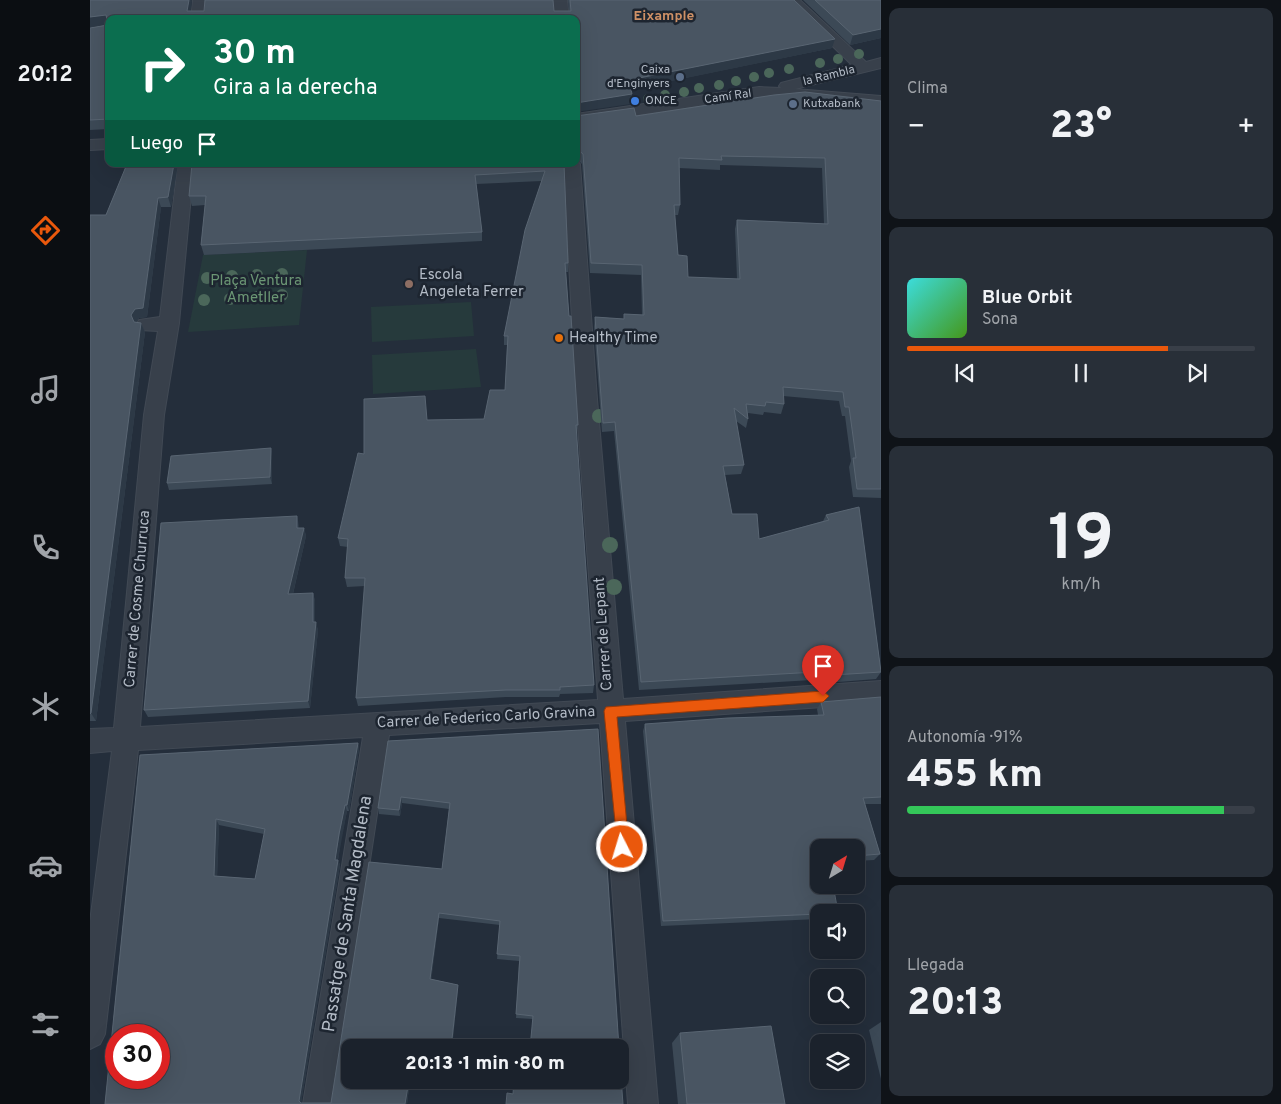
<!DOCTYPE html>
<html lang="es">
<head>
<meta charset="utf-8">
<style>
	:root { --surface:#1b222c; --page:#282f38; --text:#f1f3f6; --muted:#a0a4a9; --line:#393f48; --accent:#ea580c }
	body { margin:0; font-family:Overpass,sans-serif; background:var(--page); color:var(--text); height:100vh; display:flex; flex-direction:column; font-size:19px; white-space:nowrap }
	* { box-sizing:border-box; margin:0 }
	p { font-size:16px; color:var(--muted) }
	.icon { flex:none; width:28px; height:28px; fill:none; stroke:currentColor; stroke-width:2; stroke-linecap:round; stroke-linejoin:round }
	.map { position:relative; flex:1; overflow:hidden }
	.sheet { display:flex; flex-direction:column; gap:8px; padding:8px; background:#0f1318; width:400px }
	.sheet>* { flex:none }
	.guide { position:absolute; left:15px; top:15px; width:475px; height:152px; border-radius:10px; box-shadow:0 5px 20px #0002,0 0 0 1px var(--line); background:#0b6e4f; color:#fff; overflow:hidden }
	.needle { width:32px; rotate:38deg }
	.buttons { position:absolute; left:720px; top:839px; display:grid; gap:10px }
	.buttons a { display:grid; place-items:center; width:55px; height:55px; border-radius:10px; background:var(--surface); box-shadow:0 5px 20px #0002,0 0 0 1px var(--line); font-size:25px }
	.speed { position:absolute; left:15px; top:1024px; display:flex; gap:10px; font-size:25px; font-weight:700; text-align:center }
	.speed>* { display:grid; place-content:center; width:65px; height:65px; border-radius:50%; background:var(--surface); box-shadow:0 5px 20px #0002,0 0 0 1px var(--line); line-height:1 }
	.speed .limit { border:8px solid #d22; background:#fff; color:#111 }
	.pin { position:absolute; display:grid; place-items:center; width:42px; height:42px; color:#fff; margin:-51px -21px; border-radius:50% 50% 50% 0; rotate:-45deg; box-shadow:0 0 5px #0007 }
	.pin .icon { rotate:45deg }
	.me { position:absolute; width:55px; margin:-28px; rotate:355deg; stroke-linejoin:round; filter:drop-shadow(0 0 4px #0008) }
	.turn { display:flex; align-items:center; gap:18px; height:105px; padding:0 25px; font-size:22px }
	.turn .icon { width:65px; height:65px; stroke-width:2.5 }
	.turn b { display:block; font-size:35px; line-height:42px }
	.then { display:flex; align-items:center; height:48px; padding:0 25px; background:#0003; gap:10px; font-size:19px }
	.big { font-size:38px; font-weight:800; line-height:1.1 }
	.sheet .card { flex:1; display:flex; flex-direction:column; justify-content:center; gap:8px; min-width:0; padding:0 18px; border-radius:10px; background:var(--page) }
	.sheet .dial { align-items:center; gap:0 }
	.dial b { font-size:65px; line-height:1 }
	.song { display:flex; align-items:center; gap:15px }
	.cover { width:60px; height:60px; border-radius:8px; background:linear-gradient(135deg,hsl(180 70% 55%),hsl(100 70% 35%)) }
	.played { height:5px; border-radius:2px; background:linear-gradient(90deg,var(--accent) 75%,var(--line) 75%) }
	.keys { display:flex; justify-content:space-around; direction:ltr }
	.heat { display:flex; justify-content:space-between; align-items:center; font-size:28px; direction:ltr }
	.charge { height:8px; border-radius:4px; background:linear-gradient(90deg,#34c759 91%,var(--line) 0) }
	.trip { position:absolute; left:251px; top:1039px; width:288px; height:50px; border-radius:10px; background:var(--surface); box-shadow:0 5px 20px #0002,0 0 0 1px var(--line); font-weight:800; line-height:50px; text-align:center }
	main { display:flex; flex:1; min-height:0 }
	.tab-bar { display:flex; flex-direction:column; width:90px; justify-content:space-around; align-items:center; background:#0b0e12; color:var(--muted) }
	.tab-bar .icon { width:35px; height:35px }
	.tab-bar .current { color:var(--accent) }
	.tab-bar b { font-size:22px; color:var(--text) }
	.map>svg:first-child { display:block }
	.green { fill:#263a3c }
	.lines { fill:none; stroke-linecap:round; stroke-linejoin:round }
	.street-casing { stroke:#414954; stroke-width:2 }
	.street { fill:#38404b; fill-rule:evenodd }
	.tree { fill:#4b675a }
	.wall { fill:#3c4956; fill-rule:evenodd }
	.shaded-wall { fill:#2d3946 }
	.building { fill:#495562; stroke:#596572; fill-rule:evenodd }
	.route { fill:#ea580c; stroke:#983908 }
	.service-dot { fill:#5c6f8a; stroke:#1d2530; stroke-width:2 }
	.shop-dot { fill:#3f7fe0; stroke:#1d2530; stroke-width:2 }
	.education-dot { fill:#8d6e63; stroke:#1d2530; stroke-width:2 }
	.food-dot { fill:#e8710a; stroke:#1d2530; stroke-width:2 }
	.labels { text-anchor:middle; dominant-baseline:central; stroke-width:5; stroke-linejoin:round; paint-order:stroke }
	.far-poi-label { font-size:12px; fill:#b3bbc6; stroke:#1d2530; text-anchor:start }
	.far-street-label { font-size:12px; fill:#b3bbc6; stroke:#1d2530 }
	.far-neighbourhood-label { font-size:14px; font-weight:bold; fill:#ce9066; stroke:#1d2530 }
	.poi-label { font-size:15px; fill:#b3bbc6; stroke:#1d2530; text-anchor:start }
	.park-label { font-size:15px; fill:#6b9674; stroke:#1d2530 }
	.street-label { font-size:15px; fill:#b3bbc6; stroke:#1d2530 }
	.near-street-label { font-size:18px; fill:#b3bbc6; stroke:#1d2530 }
</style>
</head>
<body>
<main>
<nav class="tab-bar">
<b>20:12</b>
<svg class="icon current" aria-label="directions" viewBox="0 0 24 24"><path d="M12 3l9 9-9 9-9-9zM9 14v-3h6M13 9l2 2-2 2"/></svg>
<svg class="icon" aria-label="music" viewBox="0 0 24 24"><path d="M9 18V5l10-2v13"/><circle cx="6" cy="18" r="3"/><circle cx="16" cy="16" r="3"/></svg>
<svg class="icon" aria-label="phone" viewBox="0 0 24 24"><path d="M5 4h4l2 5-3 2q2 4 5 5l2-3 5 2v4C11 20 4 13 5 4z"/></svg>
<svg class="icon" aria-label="climate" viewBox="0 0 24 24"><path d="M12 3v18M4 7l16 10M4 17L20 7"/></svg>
<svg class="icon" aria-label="car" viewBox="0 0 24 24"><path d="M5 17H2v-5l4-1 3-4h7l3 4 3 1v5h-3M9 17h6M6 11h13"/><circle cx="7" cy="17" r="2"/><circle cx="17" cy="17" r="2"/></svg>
<svg class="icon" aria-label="filters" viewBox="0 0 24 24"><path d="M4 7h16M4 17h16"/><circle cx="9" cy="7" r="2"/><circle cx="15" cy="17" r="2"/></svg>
</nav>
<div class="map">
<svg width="791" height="1104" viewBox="0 0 791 1104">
	<rect width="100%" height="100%" fill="#242e3b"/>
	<g class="green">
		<polygon points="217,250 209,325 98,332 113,255"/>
		<polygon points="381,302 384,336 282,342 281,307"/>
		<polygon points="386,349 391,387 283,394 282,355"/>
	</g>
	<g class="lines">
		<defs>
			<g id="street">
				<polygon points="103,0 117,0 115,19 101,19"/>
				<polygon points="463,0 477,0 479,19 465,19"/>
				<polygon points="695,0 710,0 776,62 791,58 791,68 705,89 791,96 791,106 669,97 486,124 486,114 669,87 691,88 689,86 691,83 762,65"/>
				<polygon points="19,139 19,149 0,150 0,140"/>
				<polygon points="486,160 490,164 507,399 533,699 791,681 791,703 535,721 568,1104 538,1104 510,723 299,735 243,1104 213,1104 273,737 48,750 15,1034 10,1044 0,1049 0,922 22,751 0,753 0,729 24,728 54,415 68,331 49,330 46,325 49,320 70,317 88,164 104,164 89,323 74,415 50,727 508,700 486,399 474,164 486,164"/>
			</g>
		</defs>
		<use href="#street" class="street-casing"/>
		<use href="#street" class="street"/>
	</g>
	<g class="tree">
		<circle cx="769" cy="54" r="5"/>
		<circle cx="748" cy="59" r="5"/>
		<circle cx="730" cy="63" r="5"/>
		<circle cx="699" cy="69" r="5"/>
		<circle cx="679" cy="73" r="5"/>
		<circle cx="664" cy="77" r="5"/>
		<circle cx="646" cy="81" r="5"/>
		<circle cx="629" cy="85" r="5"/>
		<circle cx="609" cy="88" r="5"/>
		<circle cx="594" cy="92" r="5"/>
		<circle cx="575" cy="95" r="5"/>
		<circle cx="558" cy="99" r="5"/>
		<circle cx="192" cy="274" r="6"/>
		<circle cx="167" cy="275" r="6"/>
		<circle cx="142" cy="276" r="6"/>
		<circle cx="117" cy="278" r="6"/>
		<circle cx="192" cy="295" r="6"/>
		<circle cx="167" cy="297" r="6"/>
		<circle cx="140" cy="299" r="6"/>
		<circle cx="114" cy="300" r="6"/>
		<circle cx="509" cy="416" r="7"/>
		<circle cx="520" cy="545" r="8"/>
		<circle cx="524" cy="587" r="8"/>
	</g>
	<g class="wall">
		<polygon points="0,0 101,11 479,11 478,0 704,0 742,48 541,89 542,94 541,104 19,19 19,129 0,130 0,28 18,24 0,27"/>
		<polygon points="713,0 791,0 791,38 760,45"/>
		<path d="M791,101V498L763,497L759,467L761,461L755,416H752L749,401L693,396L694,404L691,414L674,412L673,415L658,413V419L656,428L646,421L654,465L651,474L635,475L642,514L669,539L733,521L736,515L769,507L791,672L786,679L723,684L722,680L549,690L524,431L512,432L504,327L505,317L534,319V314L552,315L551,275L500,273L492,164L486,158V116H546ZM630,165L732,168L734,224L647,220L645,229L647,279L598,277L588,255L585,215H588L590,205L589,168L630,170Z"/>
		<polygon points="37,164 88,164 81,207 71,207 57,317 49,318 46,322 51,323 55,332 6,721 0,721 0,215 16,215"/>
		<polygon points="474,164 478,263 478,272 476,272 479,316 488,425 486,434 504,685 503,693 470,694 469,697 416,697 268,706 266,698 275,586 257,587 255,578 258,547 250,546 248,538 274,454 337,420 394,419 415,390 417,345 414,345 414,336 452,181 386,184 392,232 392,241 114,255 111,245 115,205 102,206 99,196"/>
		<polygon points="181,448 182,455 182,484 79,490 77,483"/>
		<polygon points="209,525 209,528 214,528 216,536 203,594 223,593 225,601 225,622 228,630 220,708 58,717 54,710"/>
		<polygon points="791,697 791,804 775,804 790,854 784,860 766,861 766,848 729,848 729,919 571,926 553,731 555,724 728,715 727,709 731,702"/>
		<path d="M508,729L529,1048H440L443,1019L426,1018L429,961L407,959L410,925L349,918L341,979L368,985V989L362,1048H260V1080H320L317,1104H15L50,755L268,743L269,749L259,811H257L251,839L248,860L250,865L211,1103H241L279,862L352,869L359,809L312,803L310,816L289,814L288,808L298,741ZM129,825L174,834L165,879L127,876ZM26,1035H69V1078H26Z"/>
		<polygon points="791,1022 791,1079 779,1030"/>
		<polygon points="590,1033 695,1104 588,1104 582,1043"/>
	</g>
	<g class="shaded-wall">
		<polygon points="99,0 102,0 100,19 97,11"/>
		<polygon points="16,15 19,24 0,27 0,17"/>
		<polygon points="791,29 791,38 760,45 763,35"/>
		<polygon points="745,39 742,48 538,90 539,80"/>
		<polygon points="542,94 541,104 486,112 486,103"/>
		<polygon points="84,164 88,164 81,207 78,197"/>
		<polygon points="68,198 71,207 57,317 49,318 44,324 41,315 45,309"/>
		<polygon points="51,323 55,332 6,721 1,713"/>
		<polygon points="181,448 182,455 182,484 180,477"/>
		<polygon points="207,516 209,525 209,537 207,528"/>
		<polygon points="214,528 216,536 201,602 198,594"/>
		<polygon points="223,593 225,601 225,628 226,622 228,630 220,708 218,701 223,622"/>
		<polygon points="268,743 269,749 259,811 257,805"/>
		<polygon points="311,797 312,803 310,816 309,810"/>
		<polygon points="255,805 257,811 247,865 245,860"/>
		<polygon points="126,819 129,825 127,881 124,876"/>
		<polygon points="248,860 250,865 211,1104 209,1101"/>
		<polygon points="349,913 349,918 341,983 340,979"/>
		<polygon points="368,985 368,989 362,1048 361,1048"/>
		<polygon points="319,1080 320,1080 317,1104 315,1104"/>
	</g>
	<g class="building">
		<polygon points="0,0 99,0 97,11 114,11 115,0 463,0 464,11 481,11 480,0 704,0 745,39 539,80 542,94 486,103 486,105 486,19 19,19 19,119 0,120 0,28 18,25 16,15 0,17"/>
		<polygon points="725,0 791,0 791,29 763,35"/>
		<path d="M715,92L791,101V489H767L763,458H766L759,407H755L753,392L693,387L694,404L676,402L675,406L656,404L658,419L644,408L654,465L633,466L642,514H667L669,539L739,520L736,515L769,507L791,672L727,676L726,672L551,682L525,422L513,423L505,317L534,319V314L554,315L552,265L501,263L493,154L487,149L486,150V116L544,108L546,116L684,95ZM631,156L735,158L738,224L647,220L650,279L598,277L597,256L588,255L584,205H590L589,158L632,160Z"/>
		<polygon points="37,164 84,164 78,197 68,198 53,308 45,309 41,315 44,322 51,323 1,713 0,714 0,215 16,215"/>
		<polygon points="102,164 474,164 478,263 475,263 479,316 481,316 488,425 486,425 504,685 470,687 470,690 416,690 266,698 275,578 255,578 258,539 248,538 268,453 274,454 274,399 335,396 337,420 394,419 400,390 415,390 418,336 414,336 435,230 455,171 385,175 392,232 111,245 116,196 99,196"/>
		<polygon points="181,448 180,477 77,483 81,456"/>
		<polygon points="207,516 207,528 214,528 198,594 223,593 223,622 226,622 218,701 54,710 71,523"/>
		<polygon points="791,697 791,797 773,798 790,854 766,856 766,848 729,848 729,885 743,885 748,912 729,912 729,914 573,921 555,724 638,718 734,715 731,702"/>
		<path d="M508,729L529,1048H440L443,1016L426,1014L430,956L407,954L410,921L349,913L340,979L368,985L361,1048H260V1080H319L315,1104H15L50,755L268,743L257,805H255L249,834L245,860H248L209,1101L211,1103H241L279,862L352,869L360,803L311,797L309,810L288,808L298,741ZM126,819L175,829L165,879L124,876ZM26,1035H69V1078H26Z"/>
		<polygon points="681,1026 695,1104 597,1104 590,1033"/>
		<polygon points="530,1064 533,1104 416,1104 417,1093 423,1094 424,1080 437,1081 437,1080 530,1080"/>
	</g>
	<polygon class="route" points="733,691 739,696 733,702 527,717 539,847 537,852 532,854 528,852 514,711 516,707"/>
	<g class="service-dot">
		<circle cx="590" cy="77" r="5"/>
		<circle cx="703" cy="104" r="5"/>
	</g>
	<circle class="shop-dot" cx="545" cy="101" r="5"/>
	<circle class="education-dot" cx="319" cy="284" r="5"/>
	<circle class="food-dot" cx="469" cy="338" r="5"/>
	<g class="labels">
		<g class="far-poi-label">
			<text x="580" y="70" text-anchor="end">Caixa<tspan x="580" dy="14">d'Enginyers</tspan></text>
			<text x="555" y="101">ONCE</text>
			<text x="713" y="104">Kutxabank</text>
		</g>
		<g class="far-street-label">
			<text transform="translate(739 76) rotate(-14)">la Rambla</text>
			<text transform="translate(638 97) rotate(-8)">Camí Ral</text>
		</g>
		<g class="far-neighbourhood-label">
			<text x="574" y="16">Eixample</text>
		</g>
		<g class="poi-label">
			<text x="329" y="275">Escola<tspan x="329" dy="17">Angeleta Ferrer</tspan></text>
			<text x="479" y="338">Healthy Time</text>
		</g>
		<g class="park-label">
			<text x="166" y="281">Plaça Ventura<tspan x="166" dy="17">Ametller</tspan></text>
		</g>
		<g class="street-label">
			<text transform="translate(48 599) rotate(-85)">Carrer de Cosme Churruca</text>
			<text transform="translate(514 634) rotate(-94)">Carrer de Lepant</text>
			<text transform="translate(396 718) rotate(-3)">Carrer de Federico Carlo Gravina</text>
		</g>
		<g class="near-street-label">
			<text transform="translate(258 914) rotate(-81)">Passatge de Santa Magdalena</text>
		</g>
	</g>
</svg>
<div class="buttons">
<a><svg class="needle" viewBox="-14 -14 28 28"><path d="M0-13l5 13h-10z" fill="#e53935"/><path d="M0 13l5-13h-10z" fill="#a0a4a9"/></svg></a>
<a><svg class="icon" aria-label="sound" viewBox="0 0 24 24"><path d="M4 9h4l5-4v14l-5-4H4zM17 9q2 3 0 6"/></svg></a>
<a><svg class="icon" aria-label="search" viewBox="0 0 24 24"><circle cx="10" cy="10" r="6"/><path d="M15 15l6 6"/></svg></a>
<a><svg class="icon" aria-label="layers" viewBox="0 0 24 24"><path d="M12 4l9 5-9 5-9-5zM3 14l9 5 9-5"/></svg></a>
</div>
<div class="speed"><div class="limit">30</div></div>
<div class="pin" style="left:733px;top:696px;background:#d93025"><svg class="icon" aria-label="arrive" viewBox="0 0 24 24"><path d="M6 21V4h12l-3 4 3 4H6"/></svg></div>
<svg class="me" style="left:532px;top:847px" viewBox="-20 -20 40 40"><circle r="17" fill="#ea580c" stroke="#fff" stroke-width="3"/><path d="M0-11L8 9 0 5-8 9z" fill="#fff"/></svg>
<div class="trip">20:13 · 1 min · 80 m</div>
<div class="guide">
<div class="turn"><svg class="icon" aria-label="right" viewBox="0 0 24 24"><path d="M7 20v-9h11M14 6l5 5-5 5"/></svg><div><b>30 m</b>Gira a la derecha</div></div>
<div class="then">Luego<svg class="icon" aria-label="arrive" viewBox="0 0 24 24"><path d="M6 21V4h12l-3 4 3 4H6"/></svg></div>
</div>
</div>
<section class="sheet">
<div class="card"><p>Clima</p>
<div class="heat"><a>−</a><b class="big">23°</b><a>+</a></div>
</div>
<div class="card">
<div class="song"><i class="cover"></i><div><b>Blue Orbit</b><p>Sona</p></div></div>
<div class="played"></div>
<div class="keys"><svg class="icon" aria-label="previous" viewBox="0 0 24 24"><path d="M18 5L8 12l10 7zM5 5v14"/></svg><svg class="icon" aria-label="pause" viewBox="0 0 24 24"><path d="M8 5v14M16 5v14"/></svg><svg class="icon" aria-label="next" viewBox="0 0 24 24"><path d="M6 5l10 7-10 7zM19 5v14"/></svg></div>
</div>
<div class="card dial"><b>19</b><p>km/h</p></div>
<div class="card"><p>Autonomía · 91%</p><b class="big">455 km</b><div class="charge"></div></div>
<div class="card"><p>Llegada</p><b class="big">20:13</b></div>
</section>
</main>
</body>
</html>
